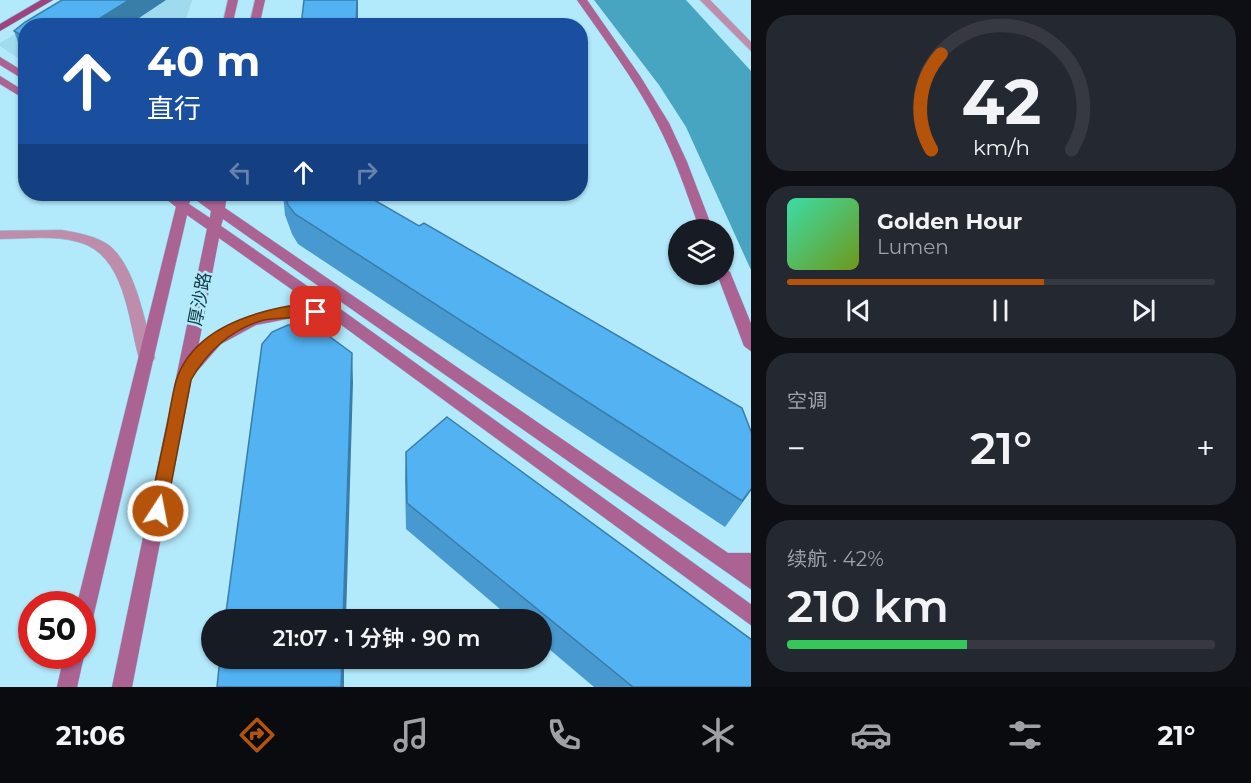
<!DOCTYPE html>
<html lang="zh">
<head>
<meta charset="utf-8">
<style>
	:root { --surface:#171b24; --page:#242831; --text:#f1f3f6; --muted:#9ea1a6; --line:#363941; --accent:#b45309 }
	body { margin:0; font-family:Montserrat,"Noto Sans SC",sans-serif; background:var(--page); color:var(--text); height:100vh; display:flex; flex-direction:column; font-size:22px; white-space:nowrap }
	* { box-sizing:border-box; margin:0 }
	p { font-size:20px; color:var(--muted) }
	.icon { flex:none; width:33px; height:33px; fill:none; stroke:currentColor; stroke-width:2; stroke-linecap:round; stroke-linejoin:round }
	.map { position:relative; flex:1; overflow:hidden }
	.panel { display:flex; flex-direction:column; gap:15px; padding:15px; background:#0d0f14; width:500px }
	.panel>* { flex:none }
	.banner { position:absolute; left:18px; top:18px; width:570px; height:183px; border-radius:24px; box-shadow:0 2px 4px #0004; background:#1a4fa0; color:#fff; overflow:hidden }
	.fabs { position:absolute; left:668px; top:219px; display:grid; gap:12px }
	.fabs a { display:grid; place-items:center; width:66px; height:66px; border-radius:50%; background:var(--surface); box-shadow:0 2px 4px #0004; font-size:30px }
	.speed { position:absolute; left:18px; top:591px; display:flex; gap:12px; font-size:30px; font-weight:700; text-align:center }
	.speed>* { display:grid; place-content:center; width:78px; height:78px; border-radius:50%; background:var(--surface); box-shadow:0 2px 4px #0004; line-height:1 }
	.speed .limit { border:9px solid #d22; background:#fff; color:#111 }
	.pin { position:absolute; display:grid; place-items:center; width:51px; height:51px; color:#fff; margin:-26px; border-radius:12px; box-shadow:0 3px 9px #0006 }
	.me { position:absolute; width:66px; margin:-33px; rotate:11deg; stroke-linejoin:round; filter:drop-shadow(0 0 4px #0008) }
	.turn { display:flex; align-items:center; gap:21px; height:126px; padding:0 30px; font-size:27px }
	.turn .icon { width:78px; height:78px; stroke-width:2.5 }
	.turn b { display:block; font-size:42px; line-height:51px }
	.lanes { display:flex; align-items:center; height:57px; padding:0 30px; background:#0003; justify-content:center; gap:30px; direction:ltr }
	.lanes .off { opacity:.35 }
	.big { font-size:45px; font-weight:600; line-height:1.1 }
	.panel .tile { flex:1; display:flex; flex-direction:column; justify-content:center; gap:9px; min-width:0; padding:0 21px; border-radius:24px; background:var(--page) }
	.panel .dial { align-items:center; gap:0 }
	.dial svg { height:156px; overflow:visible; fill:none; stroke:var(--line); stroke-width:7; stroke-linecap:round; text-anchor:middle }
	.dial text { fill:var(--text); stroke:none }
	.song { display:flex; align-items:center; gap:18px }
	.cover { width:72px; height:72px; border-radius:9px; background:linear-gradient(135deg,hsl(160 70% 55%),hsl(80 70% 35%)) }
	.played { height:6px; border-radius:3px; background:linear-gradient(90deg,var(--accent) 60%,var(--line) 60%) }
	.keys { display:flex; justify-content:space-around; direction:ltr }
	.heat { display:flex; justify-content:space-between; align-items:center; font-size:33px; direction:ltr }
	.charge { height:9px; border-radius:4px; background:linear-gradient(90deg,#34c759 42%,var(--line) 0) }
	.trip { position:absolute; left:201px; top:609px; width:351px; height:60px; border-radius:30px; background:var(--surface); box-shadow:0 2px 4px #0004; font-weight:600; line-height:60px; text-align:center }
	.tab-bar { display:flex; height:96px; justify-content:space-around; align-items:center; background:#090b0e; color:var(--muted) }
	.tab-bar .icon { width:42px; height:42px }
	.tab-bar .current { color:var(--accent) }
	.tab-bar b { font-size:27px; color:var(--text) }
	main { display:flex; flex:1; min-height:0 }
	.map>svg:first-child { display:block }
	.built { fill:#9fdaee }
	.water { fill:#47a5c1 }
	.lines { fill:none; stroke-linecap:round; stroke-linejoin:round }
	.street-casing { stroke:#91c6d7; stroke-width:1 }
	.secondary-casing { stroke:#91c6d7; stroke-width:1 }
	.primary-casing { stroke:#91c6d7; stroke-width:1 }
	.street { fill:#be8dac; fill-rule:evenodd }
	.secondary { fill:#aa6393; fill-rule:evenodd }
	.primary { fill:#9b4480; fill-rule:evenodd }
	.wall { fill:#4799d0 }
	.shaded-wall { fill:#397da9 }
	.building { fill:#52b2f2; stroke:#397da9; stroke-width:1.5 }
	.route { fill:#b45309; stroke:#753606; stroke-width:1.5 }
	.labels { text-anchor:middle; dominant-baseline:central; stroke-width:5; stroke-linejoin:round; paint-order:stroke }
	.street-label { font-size:18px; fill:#0e3945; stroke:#b2e9fb }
</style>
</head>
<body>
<main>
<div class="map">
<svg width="752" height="687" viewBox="0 0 752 687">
	<rect width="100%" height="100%" fill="#b2e9fb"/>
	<g class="built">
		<polygon points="72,0 192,0 184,25 30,26"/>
		<polygon points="25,28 25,63 0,46 0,43"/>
	</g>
	<polygon class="water" points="594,0 686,0 751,71 751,270 686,127 659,85"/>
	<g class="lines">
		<defs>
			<g id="street">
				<polygon points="700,0 710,0 752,43 752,52"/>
				<path d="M62,230C78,233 97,236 110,246C137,269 145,325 155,358L152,362H142L139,358C128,319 125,254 78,242C53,235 26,239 0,239V231Z"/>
			</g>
			<g id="secondary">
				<polygon points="228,0 238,0 232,26 222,26"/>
				<polygon points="255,0 265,0 259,26 249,26"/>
				<path d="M577,0H587L640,76L669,123L687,162L713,230H700C687,194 675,157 657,123C635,80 605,40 577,0Z"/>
				<polygon points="0,57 26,73 26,81 0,65"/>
				<polygon points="0,76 26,92 26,100 0,84"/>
				<path d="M160,194H174L178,197L180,194H204L213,200L215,194H227L225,208L728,553H752V590L223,219L221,226L346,313L752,605V626L336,321L292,318L256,325L221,344L192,377L132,687H112L207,229L187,215L92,622L89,629L82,631V604H77L176,207ZM192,197L211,211L210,218L189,204ZM219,238L318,308C274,302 230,318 198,348Z"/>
				<polygon points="723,267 730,272 752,326 752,352 744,346 717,274 723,274"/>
				<polygon points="82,652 84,656 77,687 57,687 64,656 82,656"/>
			</g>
			<polygon id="primary" points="41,0 53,0 0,31 0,24"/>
		</defs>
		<use href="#street" class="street-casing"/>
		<use href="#secondary" class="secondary-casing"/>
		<use href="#primary" class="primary-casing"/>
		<use href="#street" class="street"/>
		<use href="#secondary" class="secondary"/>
		<use href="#primary" class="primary"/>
	</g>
	<g class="wall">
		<polygon points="26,26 26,55 22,53 14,31"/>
		<polygon points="283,194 364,194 752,434 752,489 725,527 298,244 292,234 285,215"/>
		<polygon points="406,452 752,687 594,687 542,643 542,620 513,620 406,529 405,480"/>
	</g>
	<g class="shaded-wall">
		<polygon points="129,0 166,0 127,26 91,26 91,24"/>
		<polygon points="357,0 358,0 358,26 356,26"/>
		<polygon points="352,353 353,382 346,620 343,620"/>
		<polygon points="752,488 747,496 725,527"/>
		<polygon points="342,658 344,658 344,687 341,687"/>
	</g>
	<g class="building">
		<polygon points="62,0 129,0 91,24 93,26 26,26 26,38 14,31 25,22"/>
		<polygon points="304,0 357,0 356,26 301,26"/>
		<polygon points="285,194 364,194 419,226 424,223 742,408 752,434 752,488 742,501 295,214 288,205"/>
		<polygon points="306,324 322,331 352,353 343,620 225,620 262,344 272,332 288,325"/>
		<polygon points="447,417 752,640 752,687 633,687 407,503 406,452"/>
		<polygon points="220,658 342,658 341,687 217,687"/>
	</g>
	<path class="route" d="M289,306L316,307L322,312C317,319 277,317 264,320C232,329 207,351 191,380L166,511L163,516L158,519L152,516L149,511C155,483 161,454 167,426C170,411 172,396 176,381C191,333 245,314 289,306Z"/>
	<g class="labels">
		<g class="street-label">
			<text transform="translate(200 299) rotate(-79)">厚沙路</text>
		</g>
	</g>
</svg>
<div class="fabs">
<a><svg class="icon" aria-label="layers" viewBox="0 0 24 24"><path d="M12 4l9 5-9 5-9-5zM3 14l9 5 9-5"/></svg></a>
</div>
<div class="speed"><div class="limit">50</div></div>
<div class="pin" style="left:316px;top:312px;background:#d93025"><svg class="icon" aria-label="arrive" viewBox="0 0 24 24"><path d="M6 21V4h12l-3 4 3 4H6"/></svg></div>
<svg class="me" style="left:158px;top:511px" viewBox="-20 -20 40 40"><circle r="17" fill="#b45309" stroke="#fff" stroke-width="3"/><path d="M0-11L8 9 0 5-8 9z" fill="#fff"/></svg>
<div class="trip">21:07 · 1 分钟 · 90 m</div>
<div class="banner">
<div class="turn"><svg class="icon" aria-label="ahead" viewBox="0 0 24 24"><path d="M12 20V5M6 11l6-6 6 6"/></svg><div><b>40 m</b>直行</div></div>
<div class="lanes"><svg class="icon off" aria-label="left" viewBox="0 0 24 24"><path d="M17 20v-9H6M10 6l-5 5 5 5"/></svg><svg class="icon" aria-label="ahead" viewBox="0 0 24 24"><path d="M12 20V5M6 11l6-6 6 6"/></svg><svg class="icon off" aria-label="right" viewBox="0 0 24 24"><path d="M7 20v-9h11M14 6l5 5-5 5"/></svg></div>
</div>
</div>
<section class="panel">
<div class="tile dial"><svg viewBox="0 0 100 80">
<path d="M14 69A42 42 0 1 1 86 69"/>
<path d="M14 69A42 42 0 0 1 19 20" stroke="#b45309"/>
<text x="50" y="56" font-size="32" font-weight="700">42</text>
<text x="50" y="72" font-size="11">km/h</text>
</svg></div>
<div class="tile">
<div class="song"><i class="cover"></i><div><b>Golden Hour</b><p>Lumen</p></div></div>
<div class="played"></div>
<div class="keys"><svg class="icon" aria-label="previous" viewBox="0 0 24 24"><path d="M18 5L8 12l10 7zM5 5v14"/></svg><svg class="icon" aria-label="pause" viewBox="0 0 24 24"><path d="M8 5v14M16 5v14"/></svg><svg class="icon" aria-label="next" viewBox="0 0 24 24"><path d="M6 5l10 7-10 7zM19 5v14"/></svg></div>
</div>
<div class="tile"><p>空调</p>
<div class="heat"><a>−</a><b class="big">21°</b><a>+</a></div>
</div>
<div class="tile"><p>续航 · 42%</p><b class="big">210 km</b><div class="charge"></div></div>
</section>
</main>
<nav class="tab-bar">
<b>21:06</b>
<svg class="icon current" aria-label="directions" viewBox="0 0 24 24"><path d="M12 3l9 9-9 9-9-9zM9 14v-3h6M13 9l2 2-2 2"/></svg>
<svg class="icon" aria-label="music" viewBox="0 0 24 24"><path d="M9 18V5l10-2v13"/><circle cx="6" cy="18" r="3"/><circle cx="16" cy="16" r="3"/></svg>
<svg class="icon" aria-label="phone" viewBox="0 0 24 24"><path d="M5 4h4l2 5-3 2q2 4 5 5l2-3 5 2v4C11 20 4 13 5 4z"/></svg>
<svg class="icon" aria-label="climate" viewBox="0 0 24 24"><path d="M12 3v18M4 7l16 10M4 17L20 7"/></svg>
<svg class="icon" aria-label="car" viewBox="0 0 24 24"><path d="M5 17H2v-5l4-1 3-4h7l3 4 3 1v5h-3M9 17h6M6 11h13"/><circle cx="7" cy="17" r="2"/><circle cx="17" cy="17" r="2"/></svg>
<svg class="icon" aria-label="filters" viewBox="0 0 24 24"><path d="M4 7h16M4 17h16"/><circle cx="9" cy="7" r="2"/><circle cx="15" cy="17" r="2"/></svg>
<b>21°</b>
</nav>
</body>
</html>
